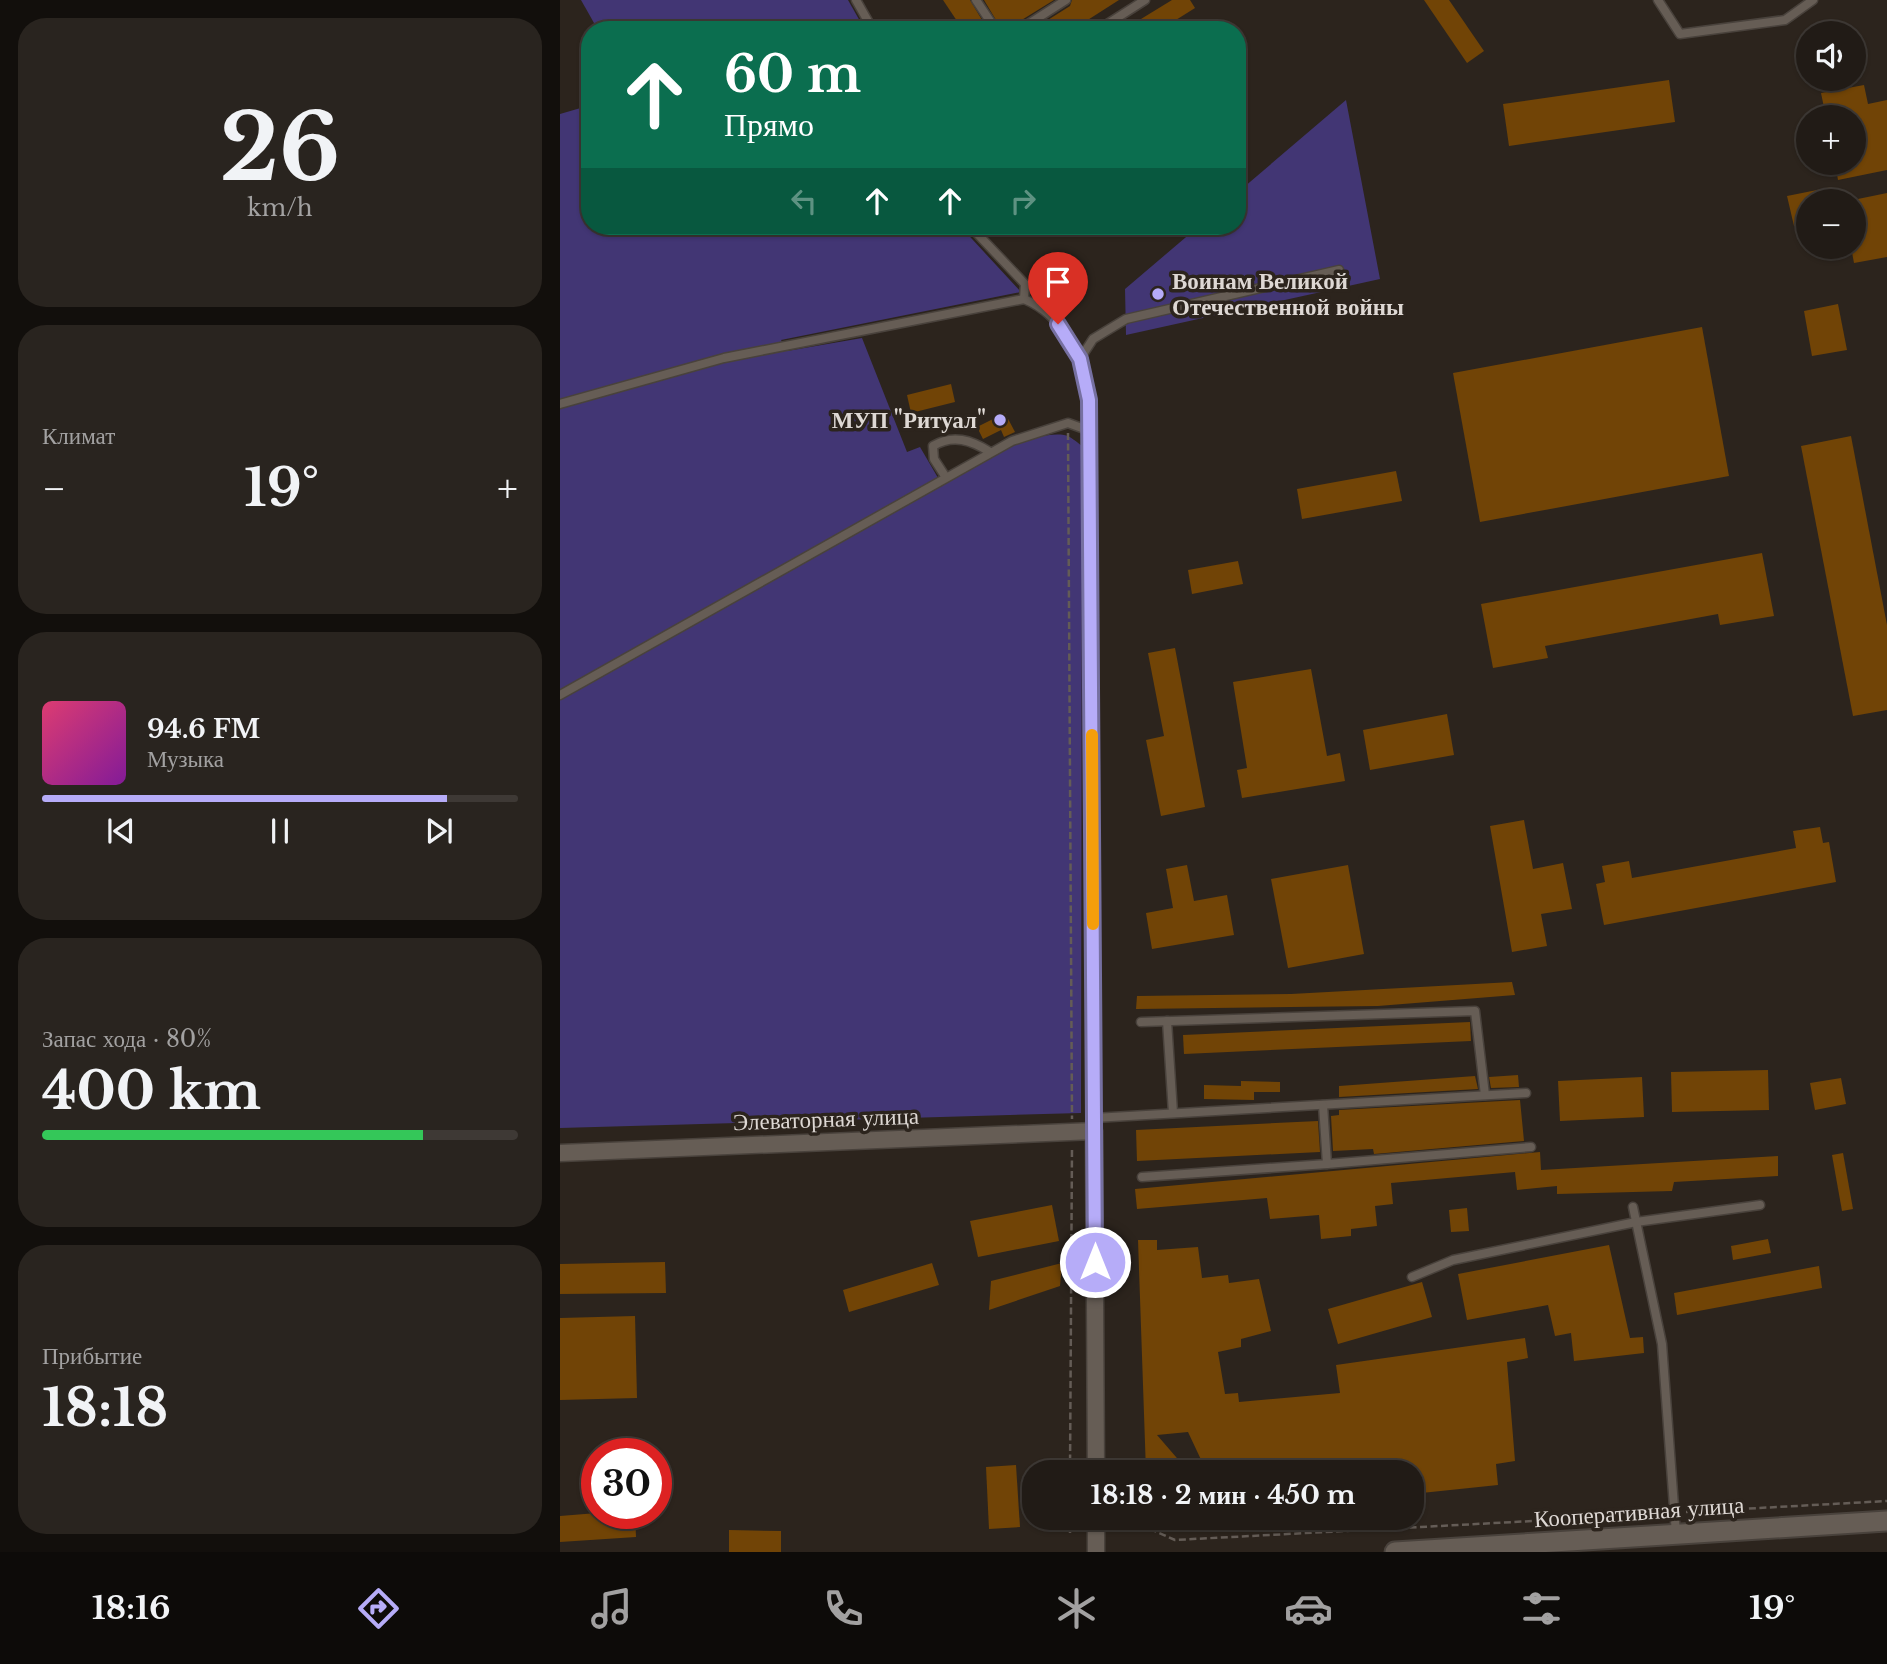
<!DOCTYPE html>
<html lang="ru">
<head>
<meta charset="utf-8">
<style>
	:root { --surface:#211b16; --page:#29241f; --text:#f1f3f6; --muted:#a2a1a1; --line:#3e3935; --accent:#b6acf8 }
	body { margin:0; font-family:"Libre Baskerville",serif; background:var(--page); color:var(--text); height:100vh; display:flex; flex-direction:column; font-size:26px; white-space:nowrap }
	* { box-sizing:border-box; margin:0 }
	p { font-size:23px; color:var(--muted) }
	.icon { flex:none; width:38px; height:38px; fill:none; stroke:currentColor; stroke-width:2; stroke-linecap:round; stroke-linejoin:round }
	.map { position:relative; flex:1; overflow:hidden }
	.drawer { display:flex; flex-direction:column; gap:18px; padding:18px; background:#120f0c; width:560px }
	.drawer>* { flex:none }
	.banner { position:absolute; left:21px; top:21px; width:665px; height:214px; border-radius:28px; box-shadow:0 2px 5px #0004,0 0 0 2px var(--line); background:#0b6e4f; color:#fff; overflow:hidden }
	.tools { position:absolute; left:1236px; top:21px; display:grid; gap:14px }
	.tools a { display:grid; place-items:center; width:70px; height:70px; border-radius:50%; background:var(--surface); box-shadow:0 2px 5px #0004,0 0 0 2px var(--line); font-size:35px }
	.speed { position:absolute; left:21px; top:1438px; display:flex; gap:14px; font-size:35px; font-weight:700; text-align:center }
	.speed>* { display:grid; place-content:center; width:91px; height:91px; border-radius:50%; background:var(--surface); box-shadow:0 2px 5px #0004,0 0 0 2px var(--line); line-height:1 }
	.speed .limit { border:10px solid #d22; background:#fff; color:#111 }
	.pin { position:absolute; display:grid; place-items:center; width:60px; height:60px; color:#fff; margin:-72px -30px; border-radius:50% 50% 50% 0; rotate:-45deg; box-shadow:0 0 7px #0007 }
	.pin .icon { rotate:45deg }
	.me { position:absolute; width:77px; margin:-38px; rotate:0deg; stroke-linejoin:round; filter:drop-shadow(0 0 5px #0008) }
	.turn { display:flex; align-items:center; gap:24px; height:147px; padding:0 28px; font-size:32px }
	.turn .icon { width:91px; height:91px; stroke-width:2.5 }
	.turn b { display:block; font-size:49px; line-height:60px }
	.lanes { display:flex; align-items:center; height:66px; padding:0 28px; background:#0003; justify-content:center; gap:35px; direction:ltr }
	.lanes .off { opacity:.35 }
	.big { font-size:52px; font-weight:700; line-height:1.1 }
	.drawer .tile { flex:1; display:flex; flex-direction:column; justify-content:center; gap:10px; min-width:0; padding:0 24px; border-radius:28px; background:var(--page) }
	.drawer .dial { align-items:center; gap:0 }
	.dial b { font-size:91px; line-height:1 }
	.song { display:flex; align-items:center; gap:21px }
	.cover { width:84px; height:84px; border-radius:10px; background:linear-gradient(135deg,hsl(340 70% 55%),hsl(290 70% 35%)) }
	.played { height:7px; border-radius:4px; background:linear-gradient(90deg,var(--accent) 85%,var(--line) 85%) }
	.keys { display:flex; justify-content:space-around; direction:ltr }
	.heat { display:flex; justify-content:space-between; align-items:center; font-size:38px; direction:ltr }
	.charge { height:10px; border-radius:5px; background:linear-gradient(90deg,#34c759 80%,var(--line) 0) }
	.trip { position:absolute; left:462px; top:1460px; width:402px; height:70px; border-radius:28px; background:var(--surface); box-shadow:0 2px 5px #0004,0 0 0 2px var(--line); font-weight:700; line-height:70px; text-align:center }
	.tab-bar { display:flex; height:112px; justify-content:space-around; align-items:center; background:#0d0b09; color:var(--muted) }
	.tab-bar .icon { width:49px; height:49px }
	.tab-bar .active { color:var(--accent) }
	.tab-bar b { font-size:32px; color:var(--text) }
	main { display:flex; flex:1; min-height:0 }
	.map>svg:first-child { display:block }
	.green { fill:#423674 }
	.building { fill:#714406 }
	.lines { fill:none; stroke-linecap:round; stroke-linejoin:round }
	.service-casing { stroke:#49423c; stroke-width:11 }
	.minor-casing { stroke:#49423c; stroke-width:19 }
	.secondary-casing { stroke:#49423c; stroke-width:23 }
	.path { stroke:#645c56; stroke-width:2.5; stroke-dasharray:7 3.5; stroke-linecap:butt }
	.service { stroke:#665d55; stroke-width:8 }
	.minor { stroke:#665d55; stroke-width:16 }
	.secondary { stroke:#665d55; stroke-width:19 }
	.route-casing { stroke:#7670a1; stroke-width:18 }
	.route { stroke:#b6acf8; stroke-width:12 }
	.slow { stroke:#f59e0b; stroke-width:12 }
	.poi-dot { fill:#b6acf8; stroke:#2c241d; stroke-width:2.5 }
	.labels { text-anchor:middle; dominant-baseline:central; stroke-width:7; stroke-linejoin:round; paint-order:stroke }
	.poi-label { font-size:23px; font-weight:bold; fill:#ded8d4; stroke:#2c241d; text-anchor:start }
	.street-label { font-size:23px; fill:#ded8d4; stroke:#2c241d }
</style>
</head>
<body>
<main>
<section class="drawer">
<div class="tile dial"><b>26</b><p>km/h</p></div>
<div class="tile"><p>Климат</p>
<div class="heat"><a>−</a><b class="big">19°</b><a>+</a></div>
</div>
<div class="tile">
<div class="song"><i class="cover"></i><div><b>94.6 FM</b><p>Музыка</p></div></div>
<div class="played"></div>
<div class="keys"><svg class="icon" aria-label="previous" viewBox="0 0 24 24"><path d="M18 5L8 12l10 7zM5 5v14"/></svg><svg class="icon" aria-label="pause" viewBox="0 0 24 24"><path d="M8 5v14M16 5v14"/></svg><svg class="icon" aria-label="next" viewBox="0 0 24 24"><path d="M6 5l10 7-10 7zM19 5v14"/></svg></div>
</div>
<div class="tile"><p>Запас хода · 80%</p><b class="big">400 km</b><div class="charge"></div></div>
<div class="tile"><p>Прибытие</p><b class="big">18:18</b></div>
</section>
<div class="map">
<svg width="1327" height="1552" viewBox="0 0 1327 1552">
	<rect width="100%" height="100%" fill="#2c241d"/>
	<g class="green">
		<polygon points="21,0 288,0 305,30 38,30"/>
		<path d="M30,66V226H400L461,292L221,340L227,351L302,338L347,452L360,447L381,483C413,467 468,430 504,435C510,436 517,442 522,446L521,1113L0,1128V114L24,107L22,67Z"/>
		<polygon points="786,100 820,279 566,335 565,289 639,226 677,226 677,193"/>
	</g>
	<g class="building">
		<polygon points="383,0 410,0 428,30 403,30"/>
		<polygon points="424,0 494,0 455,24 453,30 442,30"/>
		<polygon points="512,0 559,0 512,30 472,30 510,6"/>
		<polygon points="612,0 630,0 635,8 600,30 563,30"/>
		<polygon points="864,0 889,0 924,51 907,63"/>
		<polygon points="1109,80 1115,122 949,146 943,104"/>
		<polygon points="1304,85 1308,104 1327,100 1327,170 1278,180 1275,163 1293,163 1293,117 1266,117 1261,93"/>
		<polygon points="1272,187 1274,201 1248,201 1248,223 1234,226 1227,196"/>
		<polygon points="1327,193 1327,257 1294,263 1291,247 1293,200"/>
		<polygon points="1278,304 1287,350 1252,356 1244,311"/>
		<polygon points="1142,327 1169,476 920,522 893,373"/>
		<polygon points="391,384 395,402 351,413 347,395"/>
		<polygon points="445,413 455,432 444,437 441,430 423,439 417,427"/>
		<polygon points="1291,436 1327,625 1327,710 1293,716 1241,446"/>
		<polygon points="836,471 842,501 742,519 737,489"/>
		<polygon points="1202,553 1214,616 1160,625 1158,614 985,646 988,658 933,668 921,604"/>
		<polygon points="678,561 683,584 632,594 628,570"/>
		<polygon points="615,648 645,807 601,816 586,740 604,736 588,653"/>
		<polygon points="751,669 767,756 780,753 785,781 682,798 677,770 687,768 673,682"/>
		<polygon points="887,714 894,755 810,770 803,730"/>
		<polygon points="964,820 973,869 1003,863 1012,909 981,914 987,946 952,952 930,826"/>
		<polygon points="1260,827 1263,843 1269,842 1276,882 1044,925 1036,884 1045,882 1042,866 1069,861 1072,878 1236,848 1233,831"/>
		<polygon points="627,865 634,901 667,895 674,935 592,949 586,913 613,908 606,869"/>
		<polygon points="788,865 804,954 728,968 711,879"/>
		<polygon points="952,982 955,995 818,1006 576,1009 577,996 731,994"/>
		<polygon points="910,1022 911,1041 624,1054 623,1035"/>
		<polygon points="1208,1070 1209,1110 1112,1112 1111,1072"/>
		<polygon points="958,1075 959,1087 931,1088 929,1077"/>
		<polygon points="915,1076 918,1089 779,1097 779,1086"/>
		<polygon points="1082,1077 1084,1117 1000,1121 998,1081"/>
		<polygon points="1281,1078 1286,1104 1255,1110 1250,1083"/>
		<polygon points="681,1081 720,1082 720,1092 694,1092 694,1100 644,1099 644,1085 681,1086"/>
		<polygon points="960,1100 964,1141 814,1154 813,1149 773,1151 771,1116 779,1115 779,1110"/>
		<polygon points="758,1121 760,1152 577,1161 576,1130"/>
		<polygon points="980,1152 981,1170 1218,1156 1218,1176 1114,1182 1112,1191 997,1194 997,1186 957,1190 955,1172 831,1183 833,1204 815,1206 817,1226 791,1229 791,1236 761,1239 759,1215 710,1219 707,1198 577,1209 575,1189"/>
		<polygon points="1283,1153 1293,1209 1282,1211 1272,1155"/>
		<polygon points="492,1205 499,1241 418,1257 410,1221"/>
		<polygon points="907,1208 909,1231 891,1232 889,1210"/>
		<polygon points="1208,1239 1211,1253 1173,1260 1171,1246"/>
		<polygon points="578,1240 597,1240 597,1250 638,1247 642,1278 668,1275 669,1283 699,1279 711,1331 681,1339 681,1347 658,1352 665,1394 678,1393 679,1402 780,1393 776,1365 965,1338 968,1358 947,1362 955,1461 936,1464 938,1485 852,1494 852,1472 777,1472 777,1460 661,1470 661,1464 644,1466 628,1432 597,1435 629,1472 586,1472"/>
		<polygon points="1049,1245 1070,1338 1083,1337 1084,1353 1014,1361 1011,1333 995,1336 988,1305 907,1320 898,1274"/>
		<polygon points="105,1262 106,1293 0,1294 0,1264"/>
		<polygon points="372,1263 379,1285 289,1312 283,1290"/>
		<polygon points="502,1263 500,1286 429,1310 431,1281"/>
		<polygon points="1259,1266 1262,1288 1117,1315 1114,1293"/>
		<polygon points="862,1282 872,1317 778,1344 768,1309"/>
		<polygon points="75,1316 77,1398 0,1400 0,1318"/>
		<polygon points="456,1465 460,1527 429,1529 426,1467"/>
		<polygon points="37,1513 75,1514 76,1537 0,1542 0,1516"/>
		<polygon points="169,1530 221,1531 221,1552 169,1552"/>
	</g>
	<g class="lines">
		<defs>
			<g id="service">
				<polyline points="296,0 313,30"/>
				<polyline points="416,0 436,30"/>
				<polyline points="1098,0 1120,34 1225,20 1253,0"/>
				<polyline points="459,30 506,0"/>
				<polyline points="538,30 585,0"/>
				<path d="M410,226L465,284L464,299C505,316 523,359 529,400L534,1131"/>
				<polyline points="520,359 533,339 566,319 779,270"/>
				<polyline points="0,404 164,358 464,299"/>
				<path d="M385,476L374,459L373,446C393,434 411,440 430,452"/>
				<polyline points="0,695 452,441 508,423 530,431"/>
				<polyline points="607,1021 613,1113"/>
				<polyline points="581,1022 915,1011 925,1095"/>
				<polyline points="534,1118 966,1093"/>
				<polyline points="767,1164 971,1147"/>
				<polyline points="582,1177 767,1164 763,1105"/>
				<polyline points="1073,1207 1102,1344 1116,1534"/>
				<polyline points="852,1277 893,1260 1076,1222 1200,1205"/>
			</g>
			<g id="minor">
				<polyline points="0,1153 534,1131 536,1472"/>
				<polyline points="536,1517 536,1552"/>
			</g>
			<polyline id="secondary" points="835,1552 1327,1521"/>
		</defs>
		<use href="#service" class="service-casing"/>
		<use href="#minor" class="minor-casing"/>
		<use href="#secondary" class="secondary-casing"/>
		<g class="path">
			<polyline points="508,433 512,1119"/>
			<polyline points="510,1472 512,1147"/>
			<polyline points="1126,1512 1327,1501"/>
			<polyline points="573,1517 579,1524 615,1540 1105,1514"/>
			<polyline points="510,1533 510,1517"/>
		</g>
		<use href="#service" class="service"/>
		<use href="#minor" class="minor"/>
		<use href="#secondary" class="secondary"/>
	</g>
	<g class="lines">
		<defs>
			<polyline id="route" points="498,324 520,359 529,400 535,1262"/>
		</defs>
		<use href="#route" class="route-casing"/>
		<use href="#route" class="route"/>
		<polyline class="slow" points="532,735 533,924"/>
	</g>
	<g class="poi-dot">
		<circle cx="598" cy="294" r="7"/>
		<circle cx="440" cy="420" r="7"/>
	</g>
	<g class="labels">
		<g class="poi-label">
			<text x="612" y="281">Воинам Великой<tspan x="612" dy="26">Отечественной войны</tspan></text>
			<text x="426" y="420" text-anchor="end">МУП "Ритуал"</text>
		</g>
		<g class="street-label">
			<text transform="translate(266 1119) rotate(-2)">Элеваторная улица</text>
			<text transform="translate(1079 1512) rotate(-4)">Кооперативная улица</text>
		</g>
	</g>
</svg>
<div class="tools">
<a><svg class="icon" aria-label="sound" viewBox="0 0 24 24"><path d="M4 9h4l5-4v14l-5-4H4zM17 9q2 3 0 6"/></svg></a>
<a>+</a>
<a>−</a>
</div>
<div class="speed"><div class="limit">30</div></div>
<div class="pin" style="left:498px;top:324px;background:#d93025"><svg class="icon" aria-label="arrive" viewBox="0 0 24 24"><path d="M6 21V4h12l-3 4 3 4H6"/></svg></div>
<svg class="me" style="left:535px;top:1262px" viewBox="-20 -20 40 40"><circle r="17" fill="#b6acf8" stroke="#fff" stroke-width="3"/><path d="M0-11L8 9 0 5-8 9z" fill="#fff"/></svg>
<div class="trip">18:18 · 2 мин · 450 m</div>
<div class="banner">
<div class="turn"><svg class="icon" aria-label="ahead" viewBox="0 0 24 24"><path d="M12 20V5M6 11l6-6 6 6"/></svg><div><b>60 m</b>Прямо</div></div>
<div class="lanes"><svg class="icon off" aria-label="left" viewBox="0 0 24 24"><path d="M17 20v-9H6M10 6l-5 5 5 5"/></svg><svg class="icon" aria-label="ahead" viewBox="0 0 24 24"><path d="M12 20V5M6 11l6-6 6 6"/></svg><svg class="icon" aria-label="ahead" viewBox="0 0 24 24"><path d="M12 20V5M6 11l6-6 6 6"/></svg><svg class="icon off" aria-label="right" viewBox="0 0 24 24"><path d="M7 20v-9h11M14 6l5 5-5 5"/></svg></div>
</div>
</div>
</main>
<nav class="tab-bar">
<b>18:16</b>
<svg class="icon active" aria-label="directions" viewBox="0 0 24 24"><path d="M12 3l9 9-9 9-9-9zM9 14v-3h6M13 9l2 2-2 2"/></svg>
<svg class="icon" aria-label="music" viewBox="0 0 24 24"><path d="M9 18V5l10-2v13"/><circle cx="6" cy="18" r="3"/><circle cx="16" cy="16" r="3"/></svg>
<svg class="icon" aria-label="phone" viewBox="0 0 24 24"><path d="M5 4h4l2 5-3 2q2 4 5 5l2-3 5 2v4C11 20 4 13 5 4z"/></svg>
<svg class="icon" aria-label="climate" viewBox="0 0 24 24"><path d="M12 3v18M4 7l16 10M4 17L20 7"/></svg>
<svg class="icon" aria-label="car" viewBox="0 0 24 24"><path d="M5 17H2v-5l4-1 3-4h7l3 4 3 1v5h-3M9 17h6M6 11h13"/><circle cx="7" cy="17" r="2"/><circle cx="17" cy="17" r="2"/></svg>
<svg class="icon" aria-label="filters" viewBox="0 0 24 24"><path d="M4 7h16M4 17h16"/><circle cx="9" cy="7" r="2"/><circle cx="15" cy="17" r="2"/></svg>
<b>19°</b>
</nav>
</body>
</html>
